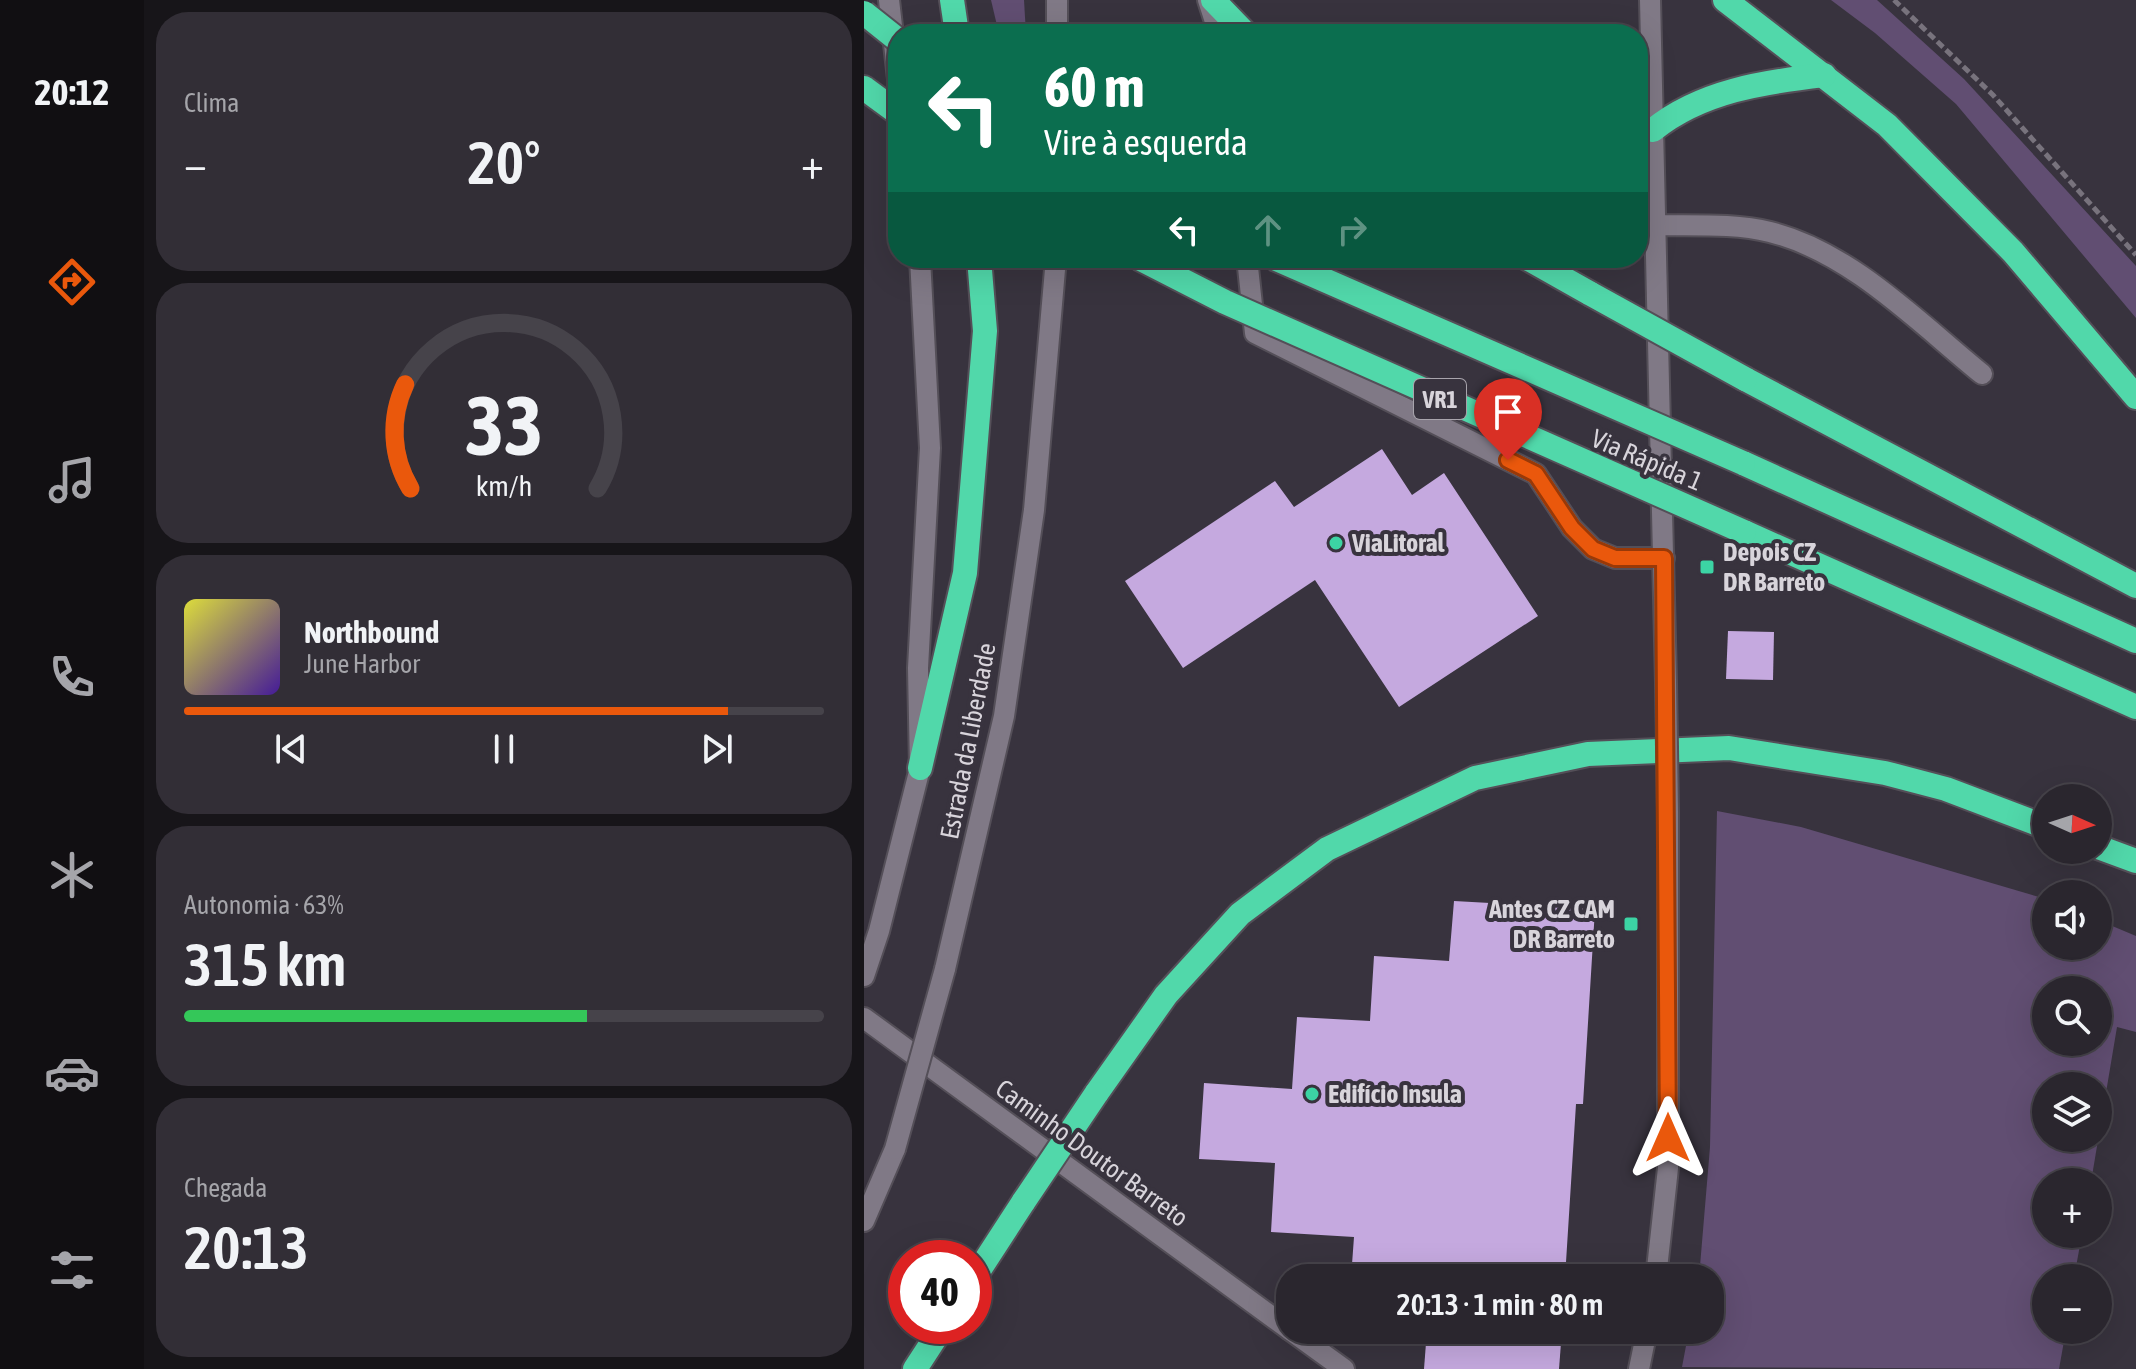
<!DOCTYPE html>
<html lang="pt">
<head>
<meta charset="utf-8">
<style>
	:root { --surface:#2a262e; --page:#322e36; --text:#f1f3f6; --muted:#a5a5aa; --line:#46434a; --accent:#ea580c }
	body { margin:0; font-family:"Asap Condensed",sans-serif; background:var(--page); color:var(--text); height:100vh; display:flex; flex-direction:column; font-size:30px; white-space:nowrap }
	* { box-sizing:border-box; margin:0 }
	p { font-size:26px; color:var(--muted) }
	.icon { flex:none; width:44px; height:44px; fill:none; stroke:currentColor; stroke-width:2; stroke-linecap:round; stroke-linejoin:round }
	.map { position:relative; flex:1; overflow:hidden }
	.sheet { display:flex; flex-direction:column; gap:12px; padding:12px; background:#171519; width:720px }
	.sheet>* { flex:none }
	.hud { position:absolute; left:24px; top:24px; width:760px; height:244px; border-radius:32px; box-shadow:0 8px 32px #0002,0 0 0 2px var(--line); background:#0b6e4f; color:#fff; overflow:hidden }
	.needle { width:52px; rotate:93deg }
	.buttons { position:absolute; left:1168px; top:784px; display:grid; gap:16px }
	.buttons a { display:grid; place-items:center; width:80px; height:80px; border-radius:50%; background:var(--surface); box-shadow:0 8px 32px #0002,0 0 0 2px var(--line); font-size:40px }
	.speed { position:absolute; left:24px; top:1240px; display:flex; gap:16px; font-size:40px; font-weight:700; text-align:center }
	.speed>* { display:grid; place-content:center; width:104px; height:104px; border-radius:50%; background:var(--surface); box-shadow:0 8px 32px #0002,0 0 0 2px var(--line); line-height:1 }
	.speed .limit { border:12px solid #d22; background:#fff; color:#111 }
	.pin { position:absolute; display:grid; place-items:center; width:68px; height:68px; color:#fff; margin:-82px -34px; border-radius:50% 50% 50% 0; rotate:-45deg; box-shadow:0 0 8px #0007 }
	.pin .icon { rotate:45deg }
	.me { position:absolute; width:88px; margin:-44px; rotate:0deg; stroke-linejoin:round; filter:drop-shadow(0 0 6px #0008) }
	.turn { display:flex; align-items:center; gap:28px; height:168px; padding:0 24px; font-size:36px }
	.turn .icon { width:104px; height:104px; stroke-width:2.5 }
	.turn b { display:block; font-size:56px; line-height:68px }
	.lanes { display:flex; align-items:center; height:76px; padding:0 24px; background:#0003; justify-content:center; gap:40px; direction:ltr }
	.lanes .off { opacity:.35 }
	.big { font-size:60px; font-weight:600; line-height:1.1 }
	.sheet .widget { flex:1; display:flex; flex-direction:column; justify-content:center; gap:12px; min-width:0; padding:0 28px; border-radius:32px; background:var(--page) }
	.sheet .dial { align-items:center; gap:0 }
	.dial svg { height:208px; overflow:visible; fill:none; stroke:var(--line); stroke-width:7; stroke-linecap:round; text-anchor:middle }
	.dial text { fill:var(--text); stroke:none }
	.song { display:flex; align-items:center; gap:24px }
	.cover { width:96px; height:96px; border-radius:12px; background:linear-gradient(135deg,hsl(60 70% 55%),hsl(260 70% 35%)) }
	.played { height:8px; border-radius:4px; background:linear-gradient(90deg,var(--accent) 85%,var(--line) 85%) }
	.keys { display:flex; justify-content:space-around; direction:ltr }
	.heat { display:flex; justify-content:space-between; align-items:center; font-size:44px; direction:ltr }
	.charge { height:12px; border-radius:6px; background:linear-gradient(90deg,#34c759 63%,var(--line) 0) }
	.trip { position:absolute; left:412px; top:1264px; width:448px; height:80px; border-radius:32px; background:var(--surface); box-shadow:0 8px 32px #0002,0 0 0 2px var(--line); font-weight:600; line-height:80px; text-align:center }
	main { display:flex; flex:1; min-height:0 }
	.menu { display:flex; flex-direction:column; width:144px; justify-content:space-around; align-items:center; background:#110f12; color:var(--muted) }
	.menu .icon { width:56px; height:56px }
	.menu .selected { color:var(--accent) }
	.menu b { font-size:36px; color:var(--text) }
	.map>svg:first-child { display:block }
	.green { fill:#614e72; fill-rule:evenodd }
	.building { fill:#c5a9df }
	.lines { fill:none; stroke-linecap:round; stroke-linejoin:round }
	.lane-casing { stroke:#544f58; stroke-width:24 }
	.secondary-casing { stroke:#544f58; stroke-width:24 }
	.highway-casing { stroke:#544f58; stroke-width:28 }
	.path { stroke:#78737d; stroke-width:5; stroke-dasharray:8 4; stroke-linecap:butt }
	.lane { stroke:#807986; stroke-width:20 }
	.secondary { stroke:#807986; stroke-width:20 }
	.highway { stroke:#51d8aa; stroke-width:24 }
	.secondary-bridge-casing { stroke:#544f58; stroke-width:24; stroke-linecap:butt }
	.highway-bridge-casing { stroke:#544f58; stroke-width:28; stroke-linecap:butt }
	.secondary-bridge { stroke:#807986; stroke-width:20 }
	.highway-bridge { stroke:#51d8aa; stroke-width:24 }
	.route-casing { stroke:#983908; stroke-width:20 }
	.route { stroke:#ea580c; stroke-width:14 }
	.poi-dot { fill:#3cd4a4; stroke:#38333e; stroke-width:3 }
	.labels { text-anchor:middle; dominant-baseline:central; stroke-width:8; stroke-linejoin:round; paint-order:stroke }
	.shield { fill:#38333e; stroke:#a8a4ac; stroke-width:2 }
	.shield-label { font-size:24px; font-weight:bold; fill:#d8d4db }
	.street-label { font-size:26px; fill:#d8d4db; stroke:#38333e }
	.poi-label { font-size:26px; font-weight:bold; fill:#d8d4db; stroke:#38333e; text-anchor:start }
</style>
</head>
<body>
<main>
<nav class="menu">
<b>20:12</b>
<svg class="icon selected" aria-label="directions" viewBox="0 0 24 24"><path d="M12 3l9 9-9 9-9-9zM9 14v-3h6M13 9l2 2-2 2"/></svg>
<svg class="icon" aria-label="music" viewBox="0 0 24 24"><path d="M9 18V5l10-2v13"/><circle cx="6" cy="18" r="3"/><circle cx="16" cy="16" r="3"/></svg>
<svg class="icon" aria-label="phone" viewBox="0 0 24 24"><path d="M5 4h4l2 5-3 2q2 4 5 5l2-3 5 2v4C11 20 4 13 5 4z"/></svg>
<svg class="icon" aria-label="climate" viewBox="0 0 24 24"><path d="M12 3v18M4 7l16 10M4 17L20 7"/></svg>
<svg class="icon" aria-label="car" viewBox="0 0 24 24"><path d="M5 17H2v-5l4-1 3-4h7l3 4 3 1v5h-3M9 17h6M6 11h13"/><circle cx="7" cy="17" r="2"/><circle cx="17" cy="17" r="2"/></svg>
<svg class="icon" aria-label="filters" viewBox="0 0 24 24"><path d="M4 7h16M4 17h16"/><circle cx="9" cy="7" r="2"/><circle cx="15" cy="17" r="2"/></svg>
</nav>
<section class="sheet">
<div class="widget"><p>Clima</p>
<div class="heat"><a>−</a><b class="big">20°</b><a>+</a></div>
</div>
<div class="widget dial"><svg viewBox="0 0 100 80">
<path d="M14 69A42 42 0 1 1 86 69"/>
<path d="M14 69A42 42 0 0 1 12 29" stroke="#ea580c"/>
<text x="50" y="56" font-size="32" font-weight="700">33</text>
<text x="50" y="72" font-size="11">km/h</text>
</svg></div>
<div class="widget">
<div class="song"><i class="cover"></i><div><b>Northbound</b><p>June Harbor</p></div></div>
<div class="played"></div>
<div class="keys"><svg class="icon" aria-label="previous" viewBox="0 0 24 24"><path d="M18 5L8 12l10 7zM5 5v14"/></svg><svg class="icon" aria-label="pause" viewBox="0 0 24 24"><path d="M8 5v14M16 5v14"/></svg><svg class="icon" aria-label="next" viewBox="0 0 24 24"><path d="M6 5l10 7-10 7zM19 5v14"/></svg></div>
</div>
<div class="widget"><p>Autonomia · 63%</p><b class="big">315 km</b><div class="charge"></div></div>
<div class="widget"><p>Chegada</p><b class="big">20:13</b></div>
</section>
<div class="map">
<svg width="1272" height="1369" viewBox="0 0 1272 1369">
	<rect width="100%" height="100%" fill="#38333e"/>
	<g class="green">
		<polygon points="127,0 160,0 162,34 135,34"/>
		<polygon points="967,0 1013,0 1100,79 1272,266 1272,318 1092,104 1011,33"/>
		<path d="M853,811L937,827L1182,899V946H1234V920L1272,936V1032L1253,1027L1227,1182H1182V1234H1218L1210,1278H1182V1330H1202L1195,1369L818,1367L825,1330H846V1278H835L846,1147ZM1182,990H1234V1042H1182ZM1182,1086H1234V1138H1182Z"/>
	</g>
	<g class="building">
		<polygon points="518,449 548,495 580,473 674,616 535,707 451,580 319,668 261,581 411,481 430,507"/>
		<polygon points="864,631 910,632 909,680 862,679"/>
		<polygon points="590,901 731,909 719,1104 712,1104 701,1278 487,1278 490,1237 407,1232 411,1163 335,1159 340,1083 428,1089 433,1017 506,1021 510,956 585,961"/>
		<polygon points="563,1330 698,1330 695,1369 560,1369"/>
	</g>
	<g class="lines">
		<defs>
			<g id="lane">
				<polyline points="344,0 355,34"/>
				<path d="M791,225C828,226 869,223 906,232C987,252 1055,323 1118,374"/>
				<polyline points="383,258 391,333 672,474 708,528 729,549 751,558 800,558"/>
			</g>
			<g id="secondary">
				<polyline points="25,0 34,79"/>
				<polyline points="786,0 802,683"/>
				<polyline points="193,34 193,0"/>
				<polyline points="81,969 140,716 170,510 192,258"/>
				<polyline points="0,976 15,931 56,768 54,668 66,448 56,258"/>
				<polyline points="0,1018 426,1330"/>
				<polyline points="0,1221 31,1149"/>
				<polyline points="792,1278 804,1168 804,812"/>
				<polyline points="426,1330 480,1369"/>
				<polyline points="775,1369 783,1330"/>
			</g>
			<g id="highway">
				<polyline points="88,0 93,34"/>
				<polyline points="349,0 382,34"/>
				<polyline points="861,0 1023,125 1149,252 1272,397"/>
				<polyline points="0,88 34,113"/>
				<path d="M789,130C837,91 900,82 960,75"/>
				<polyline points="663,258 727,294"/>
				<polyline points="881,379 1272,586"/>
				<polyline points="879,463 1272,641"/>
				<polyline points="880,532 1272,707"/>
				<polyline points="56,768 101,573 121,331 115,258"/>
				<polyline points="1234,847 1272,861"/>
				<polyline points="232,1094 302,995 376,914 463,849 611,778 724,754 865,748 1021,773 1082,789 1182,827"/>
				<polyline points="110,1278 160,1201"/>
				<polyline points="51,1369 79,1326"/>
			</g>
		</defs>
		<use href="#lane" class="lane-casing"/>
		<use href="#secondary" class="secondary-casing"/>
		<use href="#highway" class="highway-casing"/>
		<polyline class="path" points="1030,0 1129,95 1272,255"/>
		<use href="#lane" class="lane"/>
		<use href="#secondary" class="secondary"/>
		<use href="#highway" class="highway"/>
		<defs>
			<g id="secondary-bridge">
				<polyline points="802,683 804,812"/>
				<polyline points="31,1149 81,969"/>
			</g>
			<g id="highway-bridge">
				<polyline points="0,13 34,40"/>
				<polyline points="275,258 361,302 880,532"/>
				<polyline points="410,258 879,463"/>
				<polyline points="727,294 881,379"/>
				<polyline points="160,1201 232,1094"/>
			</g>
		</defs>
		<use href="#secondary-bridge" class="secondary-bridge-casing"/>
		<use href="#highway-bridge" class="highway-bridge-casing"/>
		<use href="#secondary-bridge" class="secondary-bridge"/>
		<use href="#highway-bridge" class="highway-bridge"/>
	</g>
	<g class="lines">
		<defs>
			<polyline id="route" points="644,460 672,474 708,528 729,549 751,558 800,558 804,1138"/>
		</defs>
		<use href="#route" class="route-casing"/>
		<use href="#route" class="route"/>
	</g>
	<g class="poi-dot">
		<circle cx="472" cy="543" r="8"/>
		<rect x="835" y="559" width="16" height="16" rx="4"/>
		<rect x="759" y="916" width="16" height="16" rx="4"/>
		<circle cx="448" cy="1094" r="8"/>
	</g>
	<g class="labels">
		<rect class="shield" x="550" y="379" width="52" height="40" rx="6"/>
		<g class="shield-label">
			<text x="576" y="399">VR1</text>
		</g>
		<g class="street-label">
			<text transform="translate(783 460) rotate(23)">Via Rápida 1</text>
			<text transform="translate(104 741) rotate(-79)">Estrada da Liberdade</text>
			<text transform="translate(228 1153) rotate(36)">Caminho Doutor Barreto</text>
		</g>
		<g class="poi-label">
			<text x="488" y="543">ViaLitoral</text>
			<text x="859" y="552">Depois CZ<tspan x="859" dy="30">DR Barreto</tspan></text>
			<text x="751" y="909" text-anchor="end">Antes CZ CAM<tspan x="751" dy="30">DR Barreto</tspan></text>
			<text x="464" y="1094">Edifício Insula</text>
		</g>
	</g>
</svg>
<div class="buttons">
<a><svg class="needle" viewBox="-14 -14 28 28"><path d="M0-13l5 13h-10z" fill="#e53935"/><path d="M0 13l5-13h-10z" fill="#a5a5aa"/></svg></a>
<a><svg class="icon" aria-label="sound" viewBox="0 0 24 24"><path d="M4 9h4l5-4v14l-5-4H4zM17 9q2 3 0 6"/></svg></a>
<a><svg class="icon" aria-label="search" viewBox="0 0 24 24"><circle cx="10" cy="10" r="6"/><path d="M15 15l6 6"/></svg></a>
<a><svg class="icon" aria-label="layers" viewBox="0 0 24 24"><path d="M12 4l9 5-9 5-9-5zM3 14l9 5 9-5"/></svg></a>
<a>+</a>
<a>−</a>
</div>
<div class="speed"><div class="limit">40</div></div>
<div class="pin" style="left:644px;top:460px;background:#d93025"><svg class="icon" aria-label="arrive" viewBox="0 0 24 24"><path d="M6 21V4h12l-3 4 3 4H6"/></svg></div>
<svg class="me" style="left:804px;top:1138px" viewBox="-20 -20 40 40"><path d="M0-17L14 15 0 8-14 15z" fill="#ea580c" stroke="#fff" stroke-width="4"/></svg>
<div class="trip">20:13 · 1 min · 80 m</div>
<div class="hud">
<div class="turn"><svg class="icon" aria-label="left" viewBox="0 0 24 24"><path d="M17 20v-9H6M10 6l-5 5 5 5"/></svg><div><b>60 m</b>Vire à esquerda</div></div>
<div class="lanes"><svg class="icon" aria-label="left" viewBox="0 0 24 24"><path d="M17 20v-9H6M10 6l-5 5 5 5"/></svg><svg class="icon off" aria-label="ahead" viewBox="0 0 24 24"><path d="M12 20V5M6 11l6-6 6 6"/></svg><svg class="icon off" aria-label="right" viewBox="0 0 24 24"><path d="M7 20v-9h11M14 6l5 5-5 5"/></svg></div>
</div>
</div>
</main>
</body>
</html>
